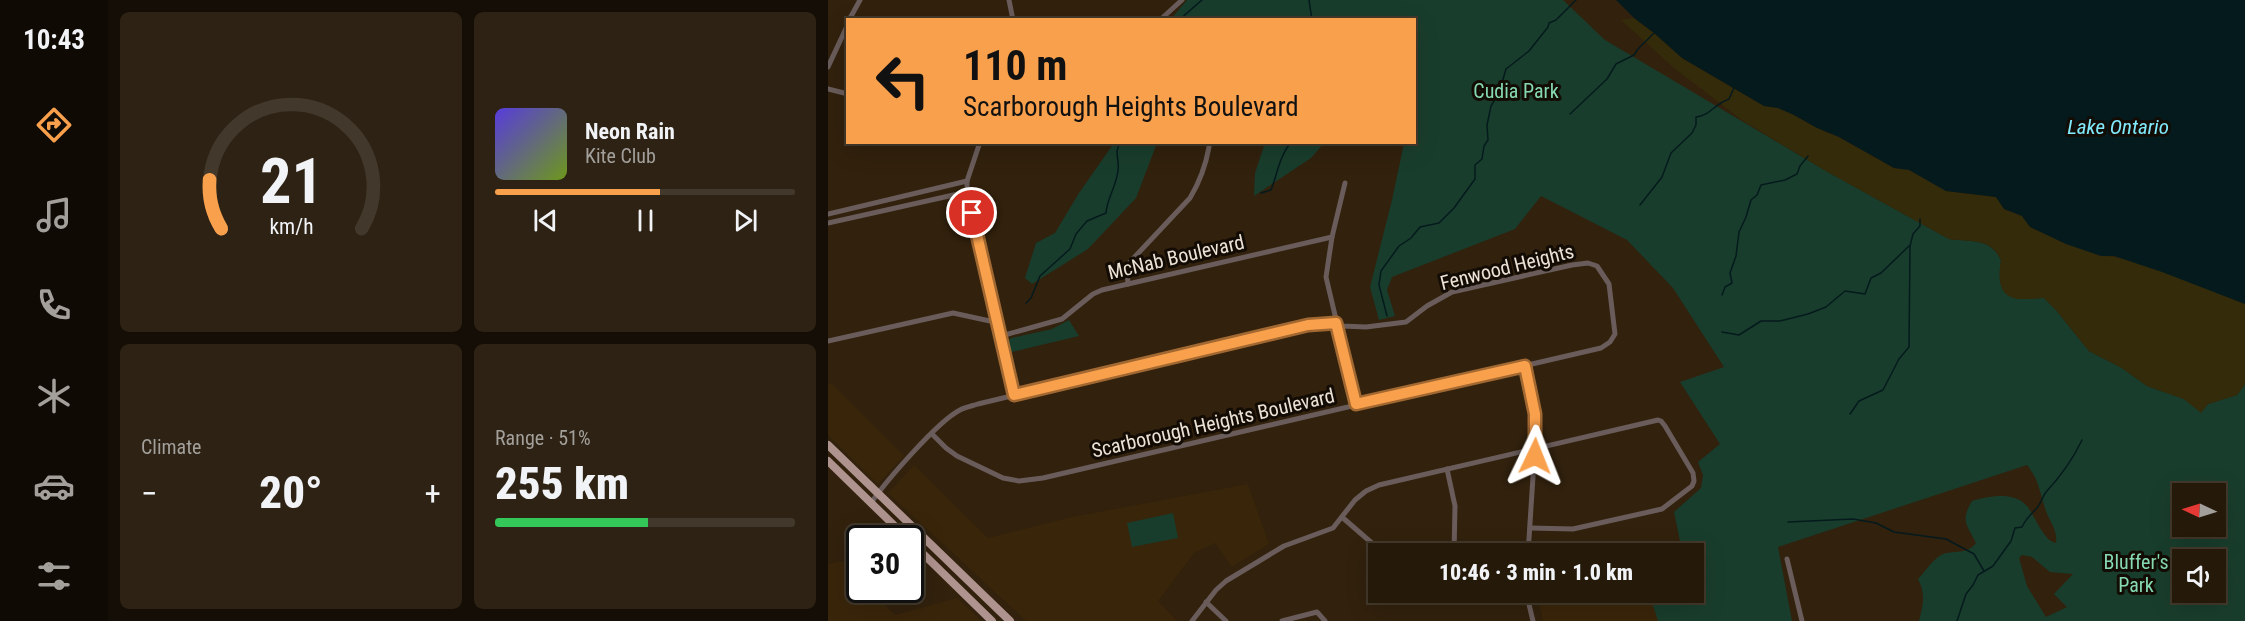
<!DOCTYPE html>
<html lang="en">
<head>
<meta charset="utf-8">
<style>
	:root { --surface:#25190a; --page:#2d2213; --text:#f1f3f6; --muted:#a3a09c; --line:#42382b; --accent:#f9a04c }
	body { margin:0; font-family:"Roboto Condensed",sans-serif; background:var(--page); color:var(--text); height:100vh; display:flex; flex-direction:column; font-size:22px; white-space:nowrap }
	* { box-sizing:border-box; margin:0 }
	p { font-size:20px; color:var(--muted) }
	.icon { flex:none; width:33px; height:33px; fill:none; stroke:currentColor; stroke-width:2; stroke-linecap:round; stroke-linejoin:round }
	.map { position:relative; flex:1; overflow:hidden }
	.drawer { display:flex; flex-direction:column; gap:12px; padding:12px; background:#140e06; width:720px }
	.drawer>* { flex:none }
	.guide { position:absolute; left:18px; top:18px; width:570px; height:126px; border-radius:0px; box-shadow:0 6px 24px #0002,0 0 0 2px var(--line); background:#f9a04c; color:#111; overflow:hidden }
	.needle { width:39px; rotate:274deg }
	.controls { position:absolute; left:1344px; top:483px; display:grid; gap:12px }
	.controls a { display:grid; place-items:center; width:54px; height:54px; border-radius:0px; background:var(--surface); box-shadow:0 6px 24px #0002,0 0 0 2px var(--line); font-size:30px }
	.speed { position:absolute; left:18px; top:525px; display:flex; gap:12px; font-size:30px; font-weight:700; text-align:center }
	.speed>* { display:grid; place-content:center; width:78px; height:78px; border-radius:50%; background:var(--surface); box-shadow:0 6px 24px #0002,0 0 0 2px var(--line); line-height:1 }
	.speed .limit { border:3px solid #111; border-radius:9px; background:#fff; color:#111 }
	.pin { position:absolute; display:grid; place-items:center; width:51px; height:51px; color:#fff; margin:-26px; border:3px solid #fff; border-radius:50%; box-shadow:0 2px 6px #0007 }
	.me { position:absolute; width:66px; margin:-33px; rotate:2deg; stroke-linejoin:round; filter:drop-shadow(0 0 4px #0008) }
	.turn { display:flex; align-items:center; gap:21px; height:126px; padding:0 18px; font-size:27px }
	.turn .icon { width:78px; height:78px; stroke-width:2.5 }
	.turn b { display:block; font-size:42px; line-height:51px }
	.big { font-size:45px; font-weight:800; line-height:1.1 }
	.drawer .widget { flex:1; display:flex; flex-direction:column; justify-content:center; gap:9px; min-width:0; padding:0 21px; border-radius:9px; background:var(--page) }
	.drawer .dial { align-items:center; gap:0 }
	.dial svg { height:156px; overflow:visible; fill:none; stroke:var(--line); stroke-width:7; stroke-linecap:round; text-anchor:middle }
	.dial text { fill:var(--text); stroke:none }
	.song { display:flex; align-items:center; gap:18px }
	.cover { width:72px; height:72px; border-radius:9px; background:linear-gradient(135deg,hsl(250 70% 55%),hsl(80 70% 35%)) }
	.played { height:6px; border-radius:3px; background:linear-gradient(90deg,var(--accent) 55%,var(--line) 55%) }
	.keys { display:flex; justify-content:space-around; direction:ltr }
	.heat { display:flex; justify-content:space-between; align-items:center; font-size:33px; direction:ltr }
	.charge { height:9px; border-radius:4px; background:linear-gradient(90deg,#34c759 51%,var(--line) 0) }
	.drawer .tiles { flex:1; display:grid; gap:12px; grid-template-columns:repeat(2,1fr) }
	.trip { position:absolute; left:540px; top:543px; width:336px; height:60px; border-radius:0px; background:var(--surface); box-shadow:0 6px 24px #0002,0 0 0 2px var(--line); font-weight:800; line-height:60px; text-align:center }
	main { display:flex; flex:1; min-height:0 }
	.menu { display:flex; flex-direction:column; width:108px; justify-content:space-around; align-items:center; background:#0f0a04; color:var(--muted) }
	.menu .icon { width:42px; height:42px }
	.menu .active { color:var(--accent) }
	.menu b { font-size:27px; color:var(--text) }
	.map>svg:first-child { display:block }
	.built { fill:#39250a }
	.green { fill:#193d2c; fill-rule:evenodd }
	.sand { fill:#342b0a }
	.water { fill:#051a1d }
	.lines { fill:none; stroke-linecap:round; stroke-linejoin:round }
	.stream { stroke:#051a1d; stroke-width:1.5 }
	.minor { stroke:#695c5a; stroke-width:5 }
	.primary { stroke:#af938e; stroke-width:8 }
	.route-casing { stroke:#a26831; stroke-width:15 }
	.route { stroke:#f9a04c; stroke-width:10 }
	.labels { text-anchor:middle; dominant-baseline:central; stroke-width:6; stroke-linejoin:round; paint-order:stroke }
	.park-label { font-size:20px; fill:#86dab1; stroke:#130c05 }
	.street-label { font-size:20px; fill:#ece2d6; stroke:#130c05 }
	.water-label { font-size:21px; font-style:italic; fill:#81eafd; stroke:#130c05 }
</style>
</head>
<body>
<main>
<nav class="menu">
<b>10:43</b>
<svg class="icon active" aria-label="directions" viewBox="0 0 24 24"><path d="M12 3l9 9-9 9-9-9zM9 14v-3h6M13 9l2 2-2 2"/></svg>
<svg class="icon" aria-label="music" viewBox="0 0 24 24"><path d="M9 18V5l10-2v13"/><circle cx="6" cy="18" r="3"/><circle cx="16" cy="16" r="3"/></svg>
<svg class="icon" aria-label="phone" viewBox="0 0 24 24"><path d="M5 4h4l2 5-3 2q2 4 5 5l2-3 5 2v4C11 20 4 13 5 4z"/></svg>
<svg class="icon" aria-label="climate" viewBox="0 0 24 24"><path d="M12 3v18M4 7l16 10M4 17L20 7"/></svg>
<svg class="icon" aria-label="car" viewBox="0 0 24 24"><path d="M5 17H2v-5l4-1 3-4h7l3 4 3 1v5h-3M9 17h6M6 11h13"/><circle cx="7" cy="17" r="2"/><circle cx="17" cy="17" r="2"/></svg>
<svg class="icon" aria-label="filters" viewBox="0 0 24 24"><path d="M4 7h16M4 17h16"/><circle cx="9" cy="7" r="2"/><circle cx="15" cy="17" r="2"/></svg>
</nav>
<section class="drawer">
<div class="tiles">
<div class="widget dial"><svg viewBox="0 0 100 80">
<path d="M14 69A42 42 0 1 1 86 69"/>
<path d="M14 69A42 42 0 0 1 8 44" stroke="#f9a04c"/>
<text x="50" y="56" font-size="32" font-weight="700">21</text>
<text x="50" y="72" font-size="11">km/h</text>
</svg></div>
<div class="widget">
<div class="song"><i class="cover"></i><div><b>Neon Rain</b><p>Kite Club</p></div></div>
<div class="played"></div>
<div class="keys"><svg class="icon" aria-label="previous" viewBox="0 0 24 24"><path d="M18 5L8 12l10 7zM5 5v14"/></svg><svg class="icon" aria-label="pause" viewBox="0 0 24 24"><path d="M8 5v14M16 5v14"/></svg><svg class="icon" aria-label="next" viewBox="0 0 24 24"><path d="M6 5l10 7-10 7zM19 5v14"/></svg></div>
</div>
<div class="widget"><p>Climate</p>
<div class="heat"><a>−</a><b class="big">20°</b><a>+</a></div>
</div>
<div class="widget"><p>Range · 51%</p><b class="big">255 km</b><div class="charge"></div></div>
</div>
</section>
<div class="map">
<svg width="1417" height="621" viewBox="0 0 1417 621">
	<rect width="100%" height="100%" fill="#31210d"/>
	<g class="built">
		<polygon points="3,383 76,456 50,484 0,435 0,385"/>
		<polygon points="86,465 160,538 244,517 420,484 441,544 404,567 387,543 366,553 330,601 349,621 198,621 60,493"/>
		<polygon points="14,561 31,579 32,590 42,590 67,615 129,598 154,621 0,621 0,564"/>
		<polygon points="715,592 866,592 964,621 715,621 709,594"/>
	</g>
	<g class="green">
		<path d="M359,0H735L777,40L998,171L1121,239C1141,242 1164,237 1173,261C1170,279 1170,299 1196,299C1203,299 1209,298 1216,298L1228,310L1261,351L1294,368L1319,386L1356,399L1373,412L1380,404L1409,395L1417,384V621H1091C1095,605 1098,594 1090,579C1097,572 1104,560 1113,555C1125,549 1138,556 1148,543C1139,525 1132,521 1144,501C1161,496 1186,491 1199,506C1204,512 1209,524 1214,531C1219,538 1221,541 1228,543C1230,529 1221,522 1217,508C1211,490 1211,480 1199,465L950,547L964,621H830L821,593L866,592V554L814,553L853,546L846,512L873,488L875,475L870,462L892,444L852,382L896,367L845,288L799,240L713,196L687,229L564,277L559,290L567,316L551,320L542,287L564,200L576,143L586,142V20H342ZM1354,494H1388V526H1354ZM1194,555L1204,557L1222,572L1245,574L1226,594L1239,607L1218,617L1199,586L1191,558ZM1354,560H1388V592H1354Z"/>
		<polygon points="286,143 329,143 308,198 260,249 204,284 197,278 208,243 227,233 251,193"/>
		<polygon points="437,143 437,142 496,143 483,158 426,196 427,173"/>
		<polygon points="241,320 251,336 180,353 178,343 183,338 224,329"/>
		<polygon points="345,513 350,538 304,547 299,523"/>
	</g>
	<path class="sand" d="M806,18L826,33L854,58L936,106L950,108L966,115L989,128L1011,137L1066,168L1081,169L1118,191L1168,197L1176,209L1194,216L1202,227L1273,256C1312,256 1379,289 1417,304V384L1409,395L1380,404L1373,413L1356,399L1319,386L1294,368L1261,351L1228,310L1216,298C1209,298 1203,299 1196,299C1170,300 1170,279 1173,260C1164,237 1141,242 1121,239L998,171L915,121L846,68L793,20Z"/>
	<polygon class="water" points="788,0 1417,0 1417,304 1334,272 1286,256 1273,256 1238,244 1202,227 1194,216 1176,209 1168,197 1118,191 1081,170 1066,168 1011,137 989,128 966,115 950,108 936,106 854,58 826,33 806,18"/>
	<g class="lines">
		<g class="stream">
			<polyline points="481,0 484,20"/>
			<polyline points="351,20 374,0"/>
			<polyline points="742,114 779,79 788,64 806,55 810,49 826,33"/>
			<path d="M433,193L443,190C450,172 451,157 463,142"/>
			<path d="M812,205L834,177L843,153L864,133L868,125V117C883,115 885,105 901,99L906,88"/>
			<polyline points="894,295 897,287 904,283 902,273 908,256 911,232 918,217 923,200 929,195 933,185 957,180 969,174 972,166 980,156"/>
			<path d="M198,303L203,298L212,276L242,249L248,234L259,221L278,213C279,198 289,185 290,170C292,160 285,152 293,142"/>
			<polyline points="559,316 551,285 553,271 571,246 583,238 592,227 611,223 626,208 647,179 647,165 654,159 656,146 660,140 659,125 663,106 671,93 678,69 701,51 720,27 721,23 728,20 748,0"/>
			<polyline points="894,332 911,335 933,321 952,321 980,314 998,307 1017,291 1037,294 1043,278 1053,273 1081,246"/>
			<polyline points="1022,414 1031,401 1055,390 1071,359 1081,347 1082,246 1085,234 1092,226 1092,219"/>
			<polyline points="960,522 1025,519 1048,523 1066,532 1118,539 1146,554 1156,571"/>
			<path d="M1129,621L1138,594L1145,585L1150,575L1165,566L1183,541L1187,528L1194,527C1197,520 1203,514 1208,509C1213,504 1214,497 1218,492C1232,477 1245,459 1254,440"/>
		</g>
		<g class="minor">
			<polyline points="181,0 185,20"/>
			<polyline points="21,20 32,0"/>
			<polyline points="332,20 354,0"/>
			<polyline points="0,67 20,24"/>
			<polyline points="0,89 20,94"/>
			<polyline points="152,142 139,181 139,192 187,395"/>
			<polyline points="517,183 504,237 498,277 528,404"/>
			<polyline points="0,214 139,181"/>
			<polyline points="0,223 139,192"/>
			<path d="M300,284L299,269L301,263L362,198C371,183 378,164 381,147"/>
			<polyline points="173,336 234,319 265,294 274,290 504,237"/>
			<polyline points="0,341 125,313 162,321 169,320"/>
			<polyline points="697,366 704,394 708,430 700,554"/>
			<polyline points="619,469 627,506 626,554"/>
			<path d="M43,503C58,481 110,421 132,410C138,407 144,406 150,404L480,325L508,323L514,326L538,327L578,322L599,306L624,292L744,265L760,263L769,266L781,284L787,334L782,342L773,348L215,478L191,481L175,478L129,456L118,448L104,434"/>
			<polyline points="515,518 545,544 551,554"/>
			<polyline points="959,559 974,621"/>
			<polyline points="565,592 569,595 582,592"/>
			<polyline points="698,592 705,621"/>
			<polyline points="378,602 398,621"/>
			<polyline points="364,621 388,590 398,581 456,546 505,528 527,500 538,491 551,485 830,420 833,421 837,426 865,473 866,481 864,486 834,509 745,529 702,528"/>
			<polyline points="454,621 489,612 497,621"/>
		</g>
		<g class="primary">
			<polyline points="0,445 182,621"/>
			<polyline points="0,461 79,538"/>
			<polyline points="82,541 164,621"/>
		</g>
	</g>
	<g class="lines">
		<defs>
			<polyline id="route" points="144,213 186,395 480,325 508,323 528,404 697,366 707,414 707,456"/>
		</defs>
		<use href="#route" class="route-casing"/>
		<use href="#route" class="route"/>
	</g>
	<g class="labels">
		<g class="park-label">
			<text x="688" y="91">Cudia Park</text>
			<text x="1308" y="562">Bluffer's<tspan x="1308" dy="23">Park</tspan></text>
		</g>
		<g class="street-label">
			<text transform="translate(348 257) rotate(-13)">McNab Boulevard</text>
			<text transform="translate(679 267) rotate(-14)">Fenwood Heights</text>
			<text transform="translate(385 423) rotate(-13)">Scarborough Heights Boulevard</text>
		</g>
		<g class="water-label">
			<text x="1290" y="127">Lake Ontario</text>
		</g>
	</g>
</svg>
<div class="controls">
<a><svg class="needle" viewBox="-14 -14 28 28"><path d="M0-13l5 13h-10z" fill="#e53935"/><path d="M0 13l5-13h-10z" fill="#a3a09c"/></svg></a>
<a><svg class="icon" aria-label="sound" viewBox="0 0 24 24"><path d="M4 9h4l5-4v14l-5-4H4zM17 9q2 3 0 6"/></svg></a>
</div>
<div class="speed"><div class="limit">30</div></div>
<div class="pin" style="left:144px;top:213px;background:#d93025"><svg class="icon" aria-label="arrive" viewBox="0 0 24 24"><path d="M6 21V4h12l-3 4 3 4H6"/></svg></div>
<svg class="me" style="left:707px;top:456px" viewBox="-20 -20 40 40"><path d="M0-17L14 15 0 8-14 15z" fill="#f9a04c" stroke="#fff" stroke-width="4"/></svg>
<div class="trip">10:46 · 3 min · 1.0 km</div>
<div class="guide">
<div class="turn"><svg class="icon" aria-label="left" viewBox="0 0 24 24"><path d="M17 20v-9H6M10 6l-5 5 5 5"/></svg><div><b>110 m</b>Scarborough Heights Boulevard</div></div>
</div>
</div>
</main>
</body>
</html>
